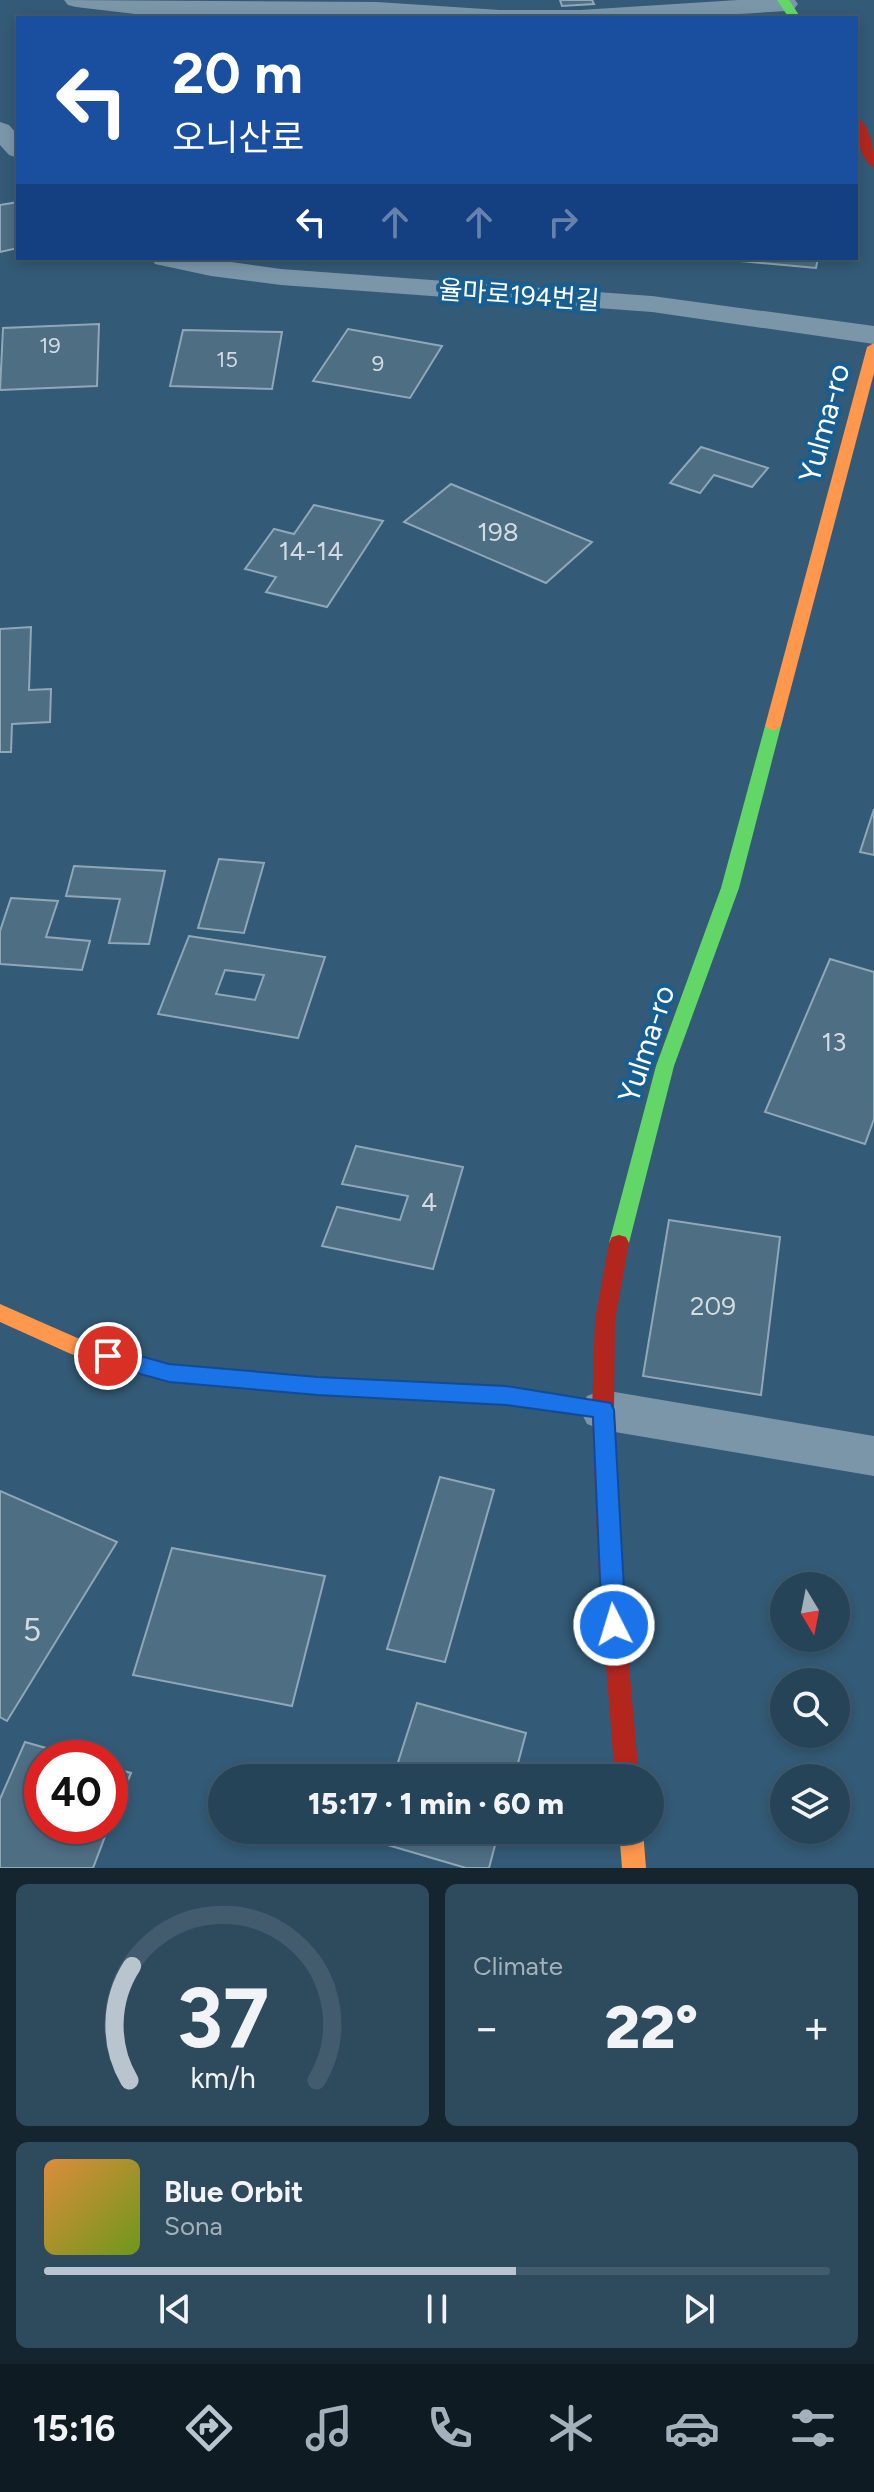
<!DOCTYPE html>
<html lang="en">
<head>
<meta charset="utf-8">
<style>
	:root { --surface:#264458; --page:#2e4b5e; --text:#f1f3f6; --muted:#a4b0ba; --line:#425c6e; --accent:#b8c5cf }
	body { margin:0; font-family:Figtree,"Noto Sans KR",sans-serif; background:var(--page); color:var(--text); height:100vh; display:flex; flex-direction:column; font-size:30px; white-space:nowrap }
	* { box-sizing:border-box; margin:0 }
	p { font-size:26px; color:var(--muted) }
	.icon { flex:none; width:44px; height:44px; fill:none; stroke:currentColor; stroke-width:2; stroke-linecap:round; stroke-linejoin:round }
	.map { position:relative; height:1868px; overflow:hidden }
	.sheet { display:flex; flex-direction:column; gap:16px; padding:16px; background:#152530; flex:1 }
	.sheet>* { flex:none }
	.guide { position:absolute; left:16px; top:16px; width:842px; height:244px; border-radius:0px; box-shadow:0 4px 12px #0003,0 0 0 2px var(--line); background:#1a4fa0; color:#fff; overflow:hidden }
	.needle { width:52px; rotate:170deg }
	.buttons { position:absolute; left:770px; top:1572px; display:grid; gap:16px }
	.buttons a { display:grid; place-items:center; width:80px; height:80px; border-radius:50%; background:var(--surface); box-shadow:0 4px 12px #0003,0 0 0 2px var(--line); font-size:40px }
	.speed { position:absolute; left:24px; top:1740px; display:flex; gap:16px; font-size:40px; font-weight:700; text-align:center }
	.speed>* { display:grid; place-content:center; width:104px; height:104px; border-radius:50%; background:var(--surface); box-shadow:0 4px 12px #0003,0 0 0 2px var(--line); line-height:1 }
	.speed .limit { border:12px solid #d22; background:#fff; color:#111 }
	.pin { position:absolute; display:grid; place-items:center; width:68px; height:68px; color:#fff; margin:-34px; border:4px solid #fff; border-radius:50%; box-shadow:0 2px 8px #0007 }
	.me { position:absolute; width:88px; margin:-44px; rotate:355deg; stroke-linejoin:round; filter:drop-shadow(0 0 6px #0008) }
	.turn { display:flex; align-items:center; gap:28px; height:168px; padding:0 24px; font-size:36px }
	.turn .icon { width:104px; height:104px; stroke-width:2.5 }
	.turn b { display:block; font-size:56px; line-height:68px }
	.lanes { display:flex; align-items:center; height:76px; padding:0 24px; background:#0003; justify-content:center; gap:40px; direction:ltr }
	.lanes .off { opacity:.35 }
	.big { font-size:60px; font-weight:800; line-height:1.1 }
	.sheet .widget { flex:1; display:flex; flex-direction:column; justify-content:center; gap:12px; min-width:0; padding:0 28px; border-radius:12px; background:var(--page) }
	.sheet .dial { align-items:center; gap:0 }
	.dial svg { height:208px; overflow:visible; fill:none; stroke:var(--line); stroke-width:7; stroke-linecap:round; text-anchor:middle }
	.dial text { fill:var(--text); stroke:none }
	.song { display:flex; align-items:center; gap:24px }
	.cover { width:96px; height:96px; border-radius:12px; background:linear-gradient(135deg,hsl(30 70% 55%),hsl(80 70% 35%)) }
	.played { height:8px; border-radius:4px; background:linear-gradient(90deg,var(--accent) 60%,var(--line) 60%) }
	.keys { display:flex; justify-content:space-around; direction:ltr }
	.heat { display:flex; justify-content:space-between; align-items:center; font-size:44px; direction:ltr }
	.sheet .tiles { flex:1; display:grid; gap:16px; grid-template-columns:1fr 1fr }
	.widget:last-child { grid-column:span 2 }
	.trip { position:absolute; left:208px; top:1764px; width:456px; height:80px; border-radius:40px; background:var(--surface); box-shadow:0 4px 12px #0003,0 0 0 2px var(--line); font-weight:800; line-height:80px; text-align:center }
	.dock { display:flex; height:128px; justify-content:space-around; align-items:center; background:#0f1b23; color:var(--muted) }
	.dock .icon { width:56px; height:56px }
	.dock .active { color:var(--accent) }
	.dock b { font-size:36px; color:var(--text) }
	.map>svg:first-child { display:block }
	.building { fill:#4e6e84; stroke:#90a7b7; stroke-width:2; fill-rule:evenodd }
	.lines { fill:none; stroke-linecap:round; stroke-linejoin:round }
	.lane { fill:#7b96a9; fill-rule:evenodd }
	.fast { fill:#63d668; fill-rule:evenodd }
	.slow { fill:#ff974d; fill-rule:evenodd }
	.jam { fill:#b3261e; fill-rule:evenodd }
	.route { fill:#1a73e8; stroke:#114b97; stroke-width:2 }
	.labels { text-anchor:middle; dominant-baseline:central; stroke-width:8; stroke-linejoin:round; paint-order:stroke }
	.far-number-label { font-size:22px; fill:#d3dbe0 }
	.far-street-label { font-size:26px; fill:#fff; stroke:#175f92 }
	.number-label { font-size:26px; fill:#d3dbe0 }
	.street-label { font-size:30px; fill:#fff; stroke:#175f92 }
	.near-number-label { font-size:32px; fill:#d3dbe0 }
</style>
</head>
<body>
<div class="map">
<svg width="874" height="1868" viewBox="0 0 874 1868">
	<rect width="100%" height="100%" fill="#335a76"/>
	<g class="building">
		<polygon points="560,0 592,0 594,4 562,6"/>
		<polygon points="18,202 18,248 0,252 0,205"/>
		<polygon points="709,258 818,258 816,268"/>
		<polygon points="99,324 97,386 0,390 3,328"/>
		<polygon points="348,329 442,346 410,398 313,381"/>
		<polygon points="183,330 282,332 272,389 170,386"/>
		<polygon points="701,447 768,468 752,487 714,475 700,493 670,483"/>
		<polygon points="451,484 592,542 546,583 404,522"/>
		<polygon points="314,505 383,521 327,607 266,592 276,577 245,569 274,529 294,534"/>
		<polygon points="31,627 29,690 51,689 50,722 12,724 11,752 0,752 0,629"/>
		<polygon points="874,809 874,855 860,852"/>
		<polygon points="219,859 264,863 244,933 198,928"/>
		<polygon points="74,866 165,871 149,944 109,943 120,899 66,896"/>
		<polygon points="11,898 58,901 46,937 90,941 82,970 0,964 0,931"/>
		<path d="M189,936L325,957L298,1038L158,1014ZM225,970L264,975L255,1000L216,994Z"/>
		<polygon points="830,959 874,972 874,1119 865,1144 765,1112"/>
		<polygon points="356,1146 463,1167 433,1269 322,1246 337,1207 400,1220 408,1196 342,1184"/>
		<polygon points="669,1220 780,1237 761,1395 643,1376"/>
		<polygon points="440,1477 494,1490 445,1662 387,1649"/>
		<polygon points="0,1491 117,1542 7,1721 0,1717"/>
		<polygon points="172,1548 325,1576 292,1706 133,1675"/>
		<polygon points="417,1703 526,1733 514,1778 393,1778"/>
		<polygon points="25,1742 81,1758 42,1758 42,1826 109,1826 93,1868 0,1868 0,1799"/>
		<polygon points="110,1767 131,1773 110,1825"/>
		<polygon points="377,1830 499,1830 489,1868 466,1868 374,1841"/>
	</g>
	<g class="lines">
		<g class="lane">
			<polygon points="64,0 377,2 500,10 580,10 738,0 795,0 798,4 794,9 786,11 676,18 407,18 152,16 76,7 68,5"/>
			<polygon points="0,122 9,125 18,135 18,158 9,155 0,145"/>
			<polygon points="151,258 203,258 281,269 652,296 874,326 874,344 652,312 281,285 211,276 155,264"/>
			<polygon points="603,1390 874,1436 874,1476 603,1430 587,1424 580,1410 587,1396"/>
		</g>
		<g class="fast">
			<polygon points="777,0 789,0 801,18 789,18"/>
			<polygon points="773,721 781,726 739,888 674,1066 629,1243 626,1249 619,1251 612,1249 609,1243 656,1066 721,888 765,726"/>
			<polygon points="305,1376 506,1386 603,1401 611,1403 614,1410 611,1417 603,1419 506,1404 305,1394 297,1391 294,1385 297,1379"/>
		</g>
		<g class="slow">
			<polygon points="874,343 874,373 781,726 773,731 765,726 867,347"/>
			<polygon points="0,1304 82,1340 169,1364 305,1376 313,1379 316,1385 313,1391 305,1394 169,1382 71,1354 0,1322"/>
			<polygon points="619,1830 643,1830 646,1868 622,1868"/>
		</g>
		<g class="jam">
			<path d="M856,116C871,125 874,151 874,168C859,159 856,133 856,116Z"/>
			<polygon points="619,1235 626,1237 629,1243 615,1321 614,1410 620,1563 639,1778 615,1778 598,1563 592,1410 595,1321 609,1243 612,1237"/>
		</g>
	</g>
	<polygon class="route" points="108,1347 169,1364 318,1377 506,1386 611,1403 614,1410 626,1625 622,1632 614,1635 606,1632 602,1625 593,1417 506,1405 318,1395 169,1382 101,1363 98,1356 101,1350"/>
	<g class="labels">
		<g class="far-number-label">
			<text x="50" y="345">19</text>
			<text x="227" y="359">15</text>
			<text x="378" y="363">9</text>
		</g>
		<g class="far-street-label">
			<text transform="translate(519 295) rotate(4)">율마로194번길</text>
		</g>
		<g class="number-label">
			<text x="498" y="532">198</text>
			<text x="311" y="551">14-14</text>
			<text x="834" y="1042">13</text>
			<text x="429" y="1202">4</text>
			<text x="713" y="1306">209</text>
		</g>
		<g class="street-label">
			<text transform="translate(824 423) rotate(-75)">Yulma-ro</text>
			<text transform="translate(646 1044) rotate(-72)">Yulma-ro</text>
		</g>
		<g class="near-number-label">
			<text x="32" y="1630">5</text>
		</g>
	</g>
</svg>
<div class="buttons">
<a><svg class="needle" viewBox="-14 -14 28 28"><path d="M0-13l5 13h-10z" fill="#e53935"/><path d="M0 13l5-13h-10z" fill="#a4b0ba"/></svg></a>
<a><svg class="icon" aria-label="search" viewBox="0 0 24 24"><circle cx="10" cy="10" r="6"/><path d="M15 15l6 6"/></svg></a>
<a><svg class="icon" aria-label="layers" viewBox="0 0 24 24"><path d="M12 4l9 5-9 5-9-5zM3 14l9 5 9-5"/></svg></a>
</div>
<div class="speed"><div class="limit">40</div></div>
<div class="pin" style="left:108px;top:1356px;background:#d93025"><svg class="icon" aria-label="arrive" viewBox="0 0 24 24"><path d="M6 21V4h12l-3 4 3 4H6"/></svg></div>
<svg class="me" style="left:614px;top:1625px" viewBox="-20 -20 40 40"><circle r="17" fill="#1a73e8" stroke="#fff" stroke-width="3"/><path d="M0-11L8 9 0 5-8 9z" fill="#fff"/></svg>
<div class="trip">15:17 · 1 min · 60 m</div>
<div class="guide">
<div class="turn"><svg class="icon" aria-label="left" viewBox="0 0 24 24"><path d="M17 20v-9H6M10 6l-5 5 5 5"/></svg><div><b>20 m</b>오니산로</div></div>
<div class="lanes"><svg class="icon" aria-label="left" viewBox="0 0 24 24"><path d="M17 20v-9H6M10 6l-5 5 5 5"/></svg><svg class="icon off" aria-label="ahead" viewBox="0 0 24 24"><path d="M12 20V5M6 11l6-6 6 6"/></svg><svg class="icon off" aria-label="ahead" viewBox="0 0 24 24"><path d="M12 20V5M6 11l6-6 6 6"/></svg><svg class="icon off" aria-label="right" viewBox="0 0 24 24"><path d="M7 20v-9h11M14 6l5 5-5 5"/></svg></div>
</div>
</div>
<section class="sheet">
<div class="tiles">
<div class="widget dial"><svg viewBox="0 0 100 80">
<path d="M14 69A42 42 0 1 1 86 69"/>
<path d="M14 69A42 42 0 0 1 15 25" stroke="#b8c5cf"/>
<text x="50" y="56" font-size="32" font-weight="700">37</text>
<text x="50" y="72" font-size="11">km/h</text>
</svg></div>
<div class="widget"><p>Climate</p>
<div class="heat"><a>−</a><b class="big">22°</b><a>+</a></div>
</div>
<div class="widget">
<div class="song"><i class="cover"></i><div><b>Blue Orbit</b><p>Sona</p></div></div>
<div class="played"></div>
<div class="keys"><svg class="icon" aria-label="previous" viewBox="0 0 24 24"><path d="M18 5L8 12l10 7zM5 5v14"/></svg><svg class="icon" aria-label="pause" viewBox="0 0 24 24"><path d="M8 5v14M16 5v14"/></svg><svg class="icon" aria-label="next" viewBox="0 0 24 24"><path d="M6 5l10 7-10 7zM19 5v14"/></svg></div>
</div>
</div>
</section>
<nav class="dock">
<b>15:16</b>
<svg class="icon active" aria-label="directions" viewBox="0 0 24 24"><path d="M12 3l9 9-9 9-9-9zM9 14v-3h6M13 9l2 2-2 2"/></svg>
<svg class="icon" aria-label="music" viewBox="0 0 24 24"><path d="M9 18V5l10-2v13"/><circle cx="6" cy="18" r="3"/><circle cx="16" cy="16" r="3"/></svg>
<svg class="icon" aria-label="phone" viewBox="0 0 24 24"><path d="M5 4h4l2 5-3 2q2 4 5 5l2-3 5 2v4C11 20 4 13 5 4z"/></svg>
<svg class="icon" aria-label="climate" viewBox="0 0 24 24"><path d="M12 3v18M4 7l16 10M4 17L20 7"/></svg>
<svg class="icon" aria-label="car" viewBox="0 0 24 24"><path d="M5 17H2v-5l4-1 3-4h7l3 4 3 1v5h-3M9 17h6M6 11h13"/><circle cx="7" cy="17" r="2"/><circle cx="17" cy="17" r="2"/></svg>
<svg class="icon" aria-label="filters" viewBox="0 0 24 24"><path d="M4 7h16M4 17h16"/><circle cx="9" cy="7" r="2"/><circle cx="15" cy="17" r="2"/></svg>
</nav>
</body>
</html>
